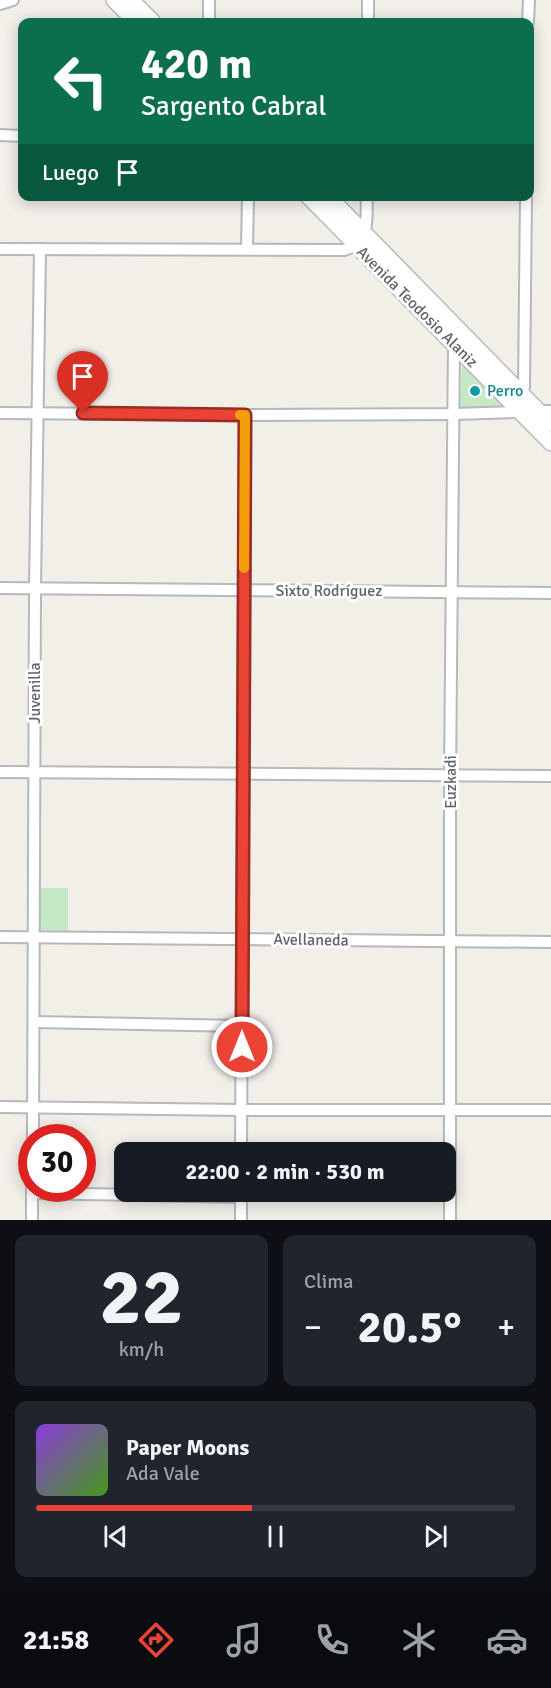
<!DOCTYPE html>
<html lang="es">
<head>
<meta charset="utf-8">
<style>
	:root { --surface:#171b24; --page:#20242c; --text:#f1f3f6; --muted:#9ea1a6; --line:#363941; --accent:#ea4335 }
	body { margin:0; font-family:Signika,sans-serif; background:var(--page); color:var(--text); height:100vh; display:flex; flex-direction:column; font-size:22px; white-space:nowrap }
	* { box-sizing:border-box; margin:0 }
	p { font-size:20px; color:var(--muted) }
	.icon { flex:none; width:33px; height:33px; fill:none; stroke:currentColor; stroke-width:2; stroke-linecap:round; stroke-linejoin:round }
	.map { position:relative; height:1220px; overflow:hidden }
	.panel { display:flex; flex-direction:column; gap:15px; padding:15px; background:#0d0f14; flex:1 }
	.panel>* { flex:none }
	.hud { position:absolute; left:18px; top:18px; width:516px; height:183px; border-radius:12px; box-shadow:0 3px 15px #0003; background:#0b6e4f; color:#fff; overflow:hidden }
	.speed { position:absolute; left:18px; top:1124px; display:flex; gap:12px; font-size:30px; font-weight:700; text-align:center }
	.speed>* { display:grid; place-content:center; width:78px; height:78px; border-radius:50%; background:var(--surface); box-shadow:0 3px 15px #0003; line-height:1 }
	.speed .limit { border:9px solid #d22; background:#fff; color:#111 }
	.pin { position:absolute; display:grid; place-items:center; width:51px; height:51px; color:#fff; margin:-62px -26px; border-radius:50% 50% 50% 0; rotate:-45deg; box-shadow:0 0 6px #0007 }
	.pin .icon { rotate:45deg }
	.me { position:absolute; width:66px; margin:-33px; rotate:0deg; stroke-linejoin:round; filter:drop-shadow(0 0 4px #0008) }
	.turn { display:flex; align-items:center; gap:21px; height:126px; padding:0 24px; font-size:27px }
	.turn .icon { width:78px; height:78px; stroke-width:2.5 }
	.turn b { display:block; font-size:42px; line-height:51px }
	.then { display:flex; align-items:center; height:57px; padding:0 24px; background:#0003; gap:12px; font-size:22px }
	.big { font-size:45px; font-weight:700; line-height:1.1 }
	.panel .tile { flex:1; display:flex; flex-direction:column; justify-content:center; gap:9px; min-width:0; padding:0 21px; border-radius:12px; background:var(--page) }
	.panel .dial { align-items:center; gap:0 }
	.dial b { font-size:78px; line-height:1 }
	.song { display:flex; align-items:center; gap:18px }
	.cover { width:72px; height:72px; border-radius:9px; background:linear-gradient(135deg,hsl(270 70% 55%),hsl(100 70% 35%)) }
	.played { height:6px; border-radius:3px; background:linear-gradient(90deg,var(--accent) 45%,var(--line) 45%) }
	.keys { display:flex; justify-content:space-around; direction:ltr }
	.heat { display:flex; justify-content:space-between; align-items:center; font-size:33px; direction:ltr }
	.panel .tiles { flex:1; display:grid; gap:15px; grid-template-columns:1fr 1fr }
	.tile:last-child { grid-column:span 2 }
	.trip { position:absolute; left:114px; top:1142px; width:342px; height:60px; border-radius:12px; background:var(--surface); box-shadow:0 3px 15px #0003; font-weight:700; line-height:60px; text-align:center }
	.tab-bar { display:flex; height:96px; justify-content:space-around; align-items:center; background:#090b0e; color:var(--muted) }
	.tab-bar .icon { width:42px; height:42px }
	.tab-bar .selected { color:var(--accent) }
	.tab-bar b { font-size:27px; color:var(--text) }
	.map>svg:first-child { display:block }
	.green { fill:#c5e8c5 }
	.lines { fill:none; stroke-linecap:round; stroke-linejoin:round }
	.minor-casing { stroke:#b5b8bc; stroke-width:14 }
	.secondary-casing { stroke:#b6babf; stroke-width:18 }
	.minor { stroke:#fff; stroke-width:10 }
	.secondary { stroke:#fff; stroke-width:15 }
	.route-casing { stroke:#982c22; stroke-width:15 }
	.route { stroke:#ea4335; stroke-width:10 }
	.slow { stroke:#f59e0b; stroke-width:10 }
	.culture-dot { fill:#0f9aa8; stroke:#fff; stroke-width:2 }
	.labels { text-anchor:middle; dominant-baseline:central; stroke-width:6; stroke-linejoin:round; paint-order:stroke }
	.street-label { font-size:16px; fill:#5f6368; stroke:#fff }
	.culture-label { font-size:16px; fill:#0d838f; stroke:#fff; text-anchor:start }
</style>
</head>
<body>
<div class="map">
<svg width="551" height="1220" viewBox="0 0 551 1220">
	<rect width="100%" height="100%" fill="#f1efe8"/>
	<g class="green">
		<polygon points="462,363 467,363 508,404 504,409 464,409 460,406"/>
		<polygon points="39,888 68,888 68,931 39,930"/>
	</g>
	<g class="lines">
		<defs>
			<g id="minor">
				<polyline points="0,4 13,0"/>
				<polyline points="209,22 209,0"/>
				<polyline points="368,22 368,0"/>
				<polyline points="528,22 529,0"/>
				<polyline points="0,135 22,136"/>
				<path d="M0,249L344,250C349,248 354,247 358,244C369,234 366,210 367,196"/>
				<polyline points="247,249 248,196"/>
				<polyline points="517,398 524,387 526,196"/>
				<polyline points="0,413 245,415 454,414 551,411"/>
				<polyline points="0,588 551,593"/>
				<polyline points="0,772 551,776"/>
				<polyline points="0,937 551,942"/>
				<polyline points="34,1022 242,1026"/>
				<polyline points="0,1107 242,1110 551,1110"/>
				<polyline points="33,1137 35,589 40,249"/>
				<polyline points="241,1152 245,415"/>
				<polyline points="32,1193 241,1197"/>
				<polyline points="32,1220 32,1188"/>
				<polyline points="241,1220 241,1191"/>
				<polyline points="450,1220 450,776 454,345"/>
			</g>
			<g id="secondary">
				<polyline points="114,0 136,22"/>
				<polyline points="131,0 153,22"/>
				<polyline points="308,196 551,443"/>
				<polyline points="328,196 551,424"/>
			</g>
		</defs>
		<use href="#minor" class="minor-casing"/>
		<use href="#secondary" class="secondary-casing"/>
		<use href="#minor" class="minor"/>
		<use href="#secondary" class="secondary"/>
	</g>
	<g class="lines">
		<defs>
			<polyline id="route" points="83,413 245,415 242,1047"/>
		</defs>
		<use href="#route" class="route-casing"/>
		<use href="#route" class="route"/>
		<polyline class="slow" points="240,415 245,415 244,568"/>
	</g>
	<circle class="culture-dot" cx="475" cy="391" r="6"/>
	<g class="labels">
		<g class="street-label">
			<text transform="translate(417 307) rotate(45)">Avenida Teodosio Alaniz</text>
			<text x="329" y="591">Sixto Rodríguez</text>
			<text transform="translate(35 693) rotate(-90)">Juvenilla</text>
			<text transform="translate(451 782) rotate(-90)">Euzkadi</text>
			<text transform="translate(311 940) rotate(1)">Avellaneda</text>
		</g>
		<g class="culture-label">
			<text x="487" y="391">Perro</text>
		</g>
	</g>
</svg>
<div class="speed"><div class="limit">30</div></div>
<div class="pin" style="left:83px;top:413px;background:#d93025"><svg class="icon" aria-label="arrive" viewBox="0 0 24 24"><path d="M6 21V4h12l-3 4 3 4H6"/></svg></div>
<svg class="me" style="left:242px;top:1047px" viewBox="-20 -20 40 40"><circle r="17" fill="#ea4335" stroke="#fff" stroke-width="3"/><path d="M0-11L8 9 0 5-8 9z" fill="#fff"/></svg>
<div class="trip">22:00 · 2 min · 530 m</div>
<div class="hud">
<div class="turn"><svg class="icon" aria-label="left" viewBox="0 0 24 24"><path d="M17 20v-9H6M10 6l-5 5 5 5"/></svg><div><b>420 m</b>Sargento Cabral</div></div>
<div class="then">Luego<svg class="icon" aria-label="arrive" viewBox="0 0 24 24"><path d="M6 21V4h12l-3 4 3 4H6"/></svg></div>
</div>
</div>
<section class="panel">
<div class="tiles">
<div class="tile dial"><b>22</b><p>km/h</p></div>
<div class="tile"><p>Clima</p>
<div class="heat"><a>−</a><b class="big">20.5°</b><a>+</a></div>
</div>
<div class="tile">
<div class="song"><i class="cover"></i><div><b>Paper Moons</b><p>Ada Vale</p></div></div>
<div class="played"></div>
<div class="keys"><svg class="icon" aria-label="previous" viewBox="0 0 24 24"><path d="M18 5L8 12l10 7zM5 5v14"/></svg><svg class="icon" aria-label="pause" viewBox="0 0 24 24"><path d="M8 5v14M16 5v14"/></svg><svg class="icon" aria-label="next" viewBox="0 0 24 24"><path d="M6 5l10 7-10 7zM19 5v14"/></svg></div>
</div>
</div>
</section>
<nav class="tab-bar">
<b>21:58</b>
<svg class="icon selected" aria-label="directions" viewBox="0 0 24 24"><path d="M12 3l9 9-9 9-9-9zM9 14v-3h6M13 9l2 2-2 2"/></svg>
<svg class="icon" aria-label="music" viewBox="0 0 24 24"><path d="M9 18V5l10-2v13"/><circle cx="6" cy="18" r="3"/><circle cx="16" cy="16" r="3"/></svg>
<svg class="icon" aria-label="phone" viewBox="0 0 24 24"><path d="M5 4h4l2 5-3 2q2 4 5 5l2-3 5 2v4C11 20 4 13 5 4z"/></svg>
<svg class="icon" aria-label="climate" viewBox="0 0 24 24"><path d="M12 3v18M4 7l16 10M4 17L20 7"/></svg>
<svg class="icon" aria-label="car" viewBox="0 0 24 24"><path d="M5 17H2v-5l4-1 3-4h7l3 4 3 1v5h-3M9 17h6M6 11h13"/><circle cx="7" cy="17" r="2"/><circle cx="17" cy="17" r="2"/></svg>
</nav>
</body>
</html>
